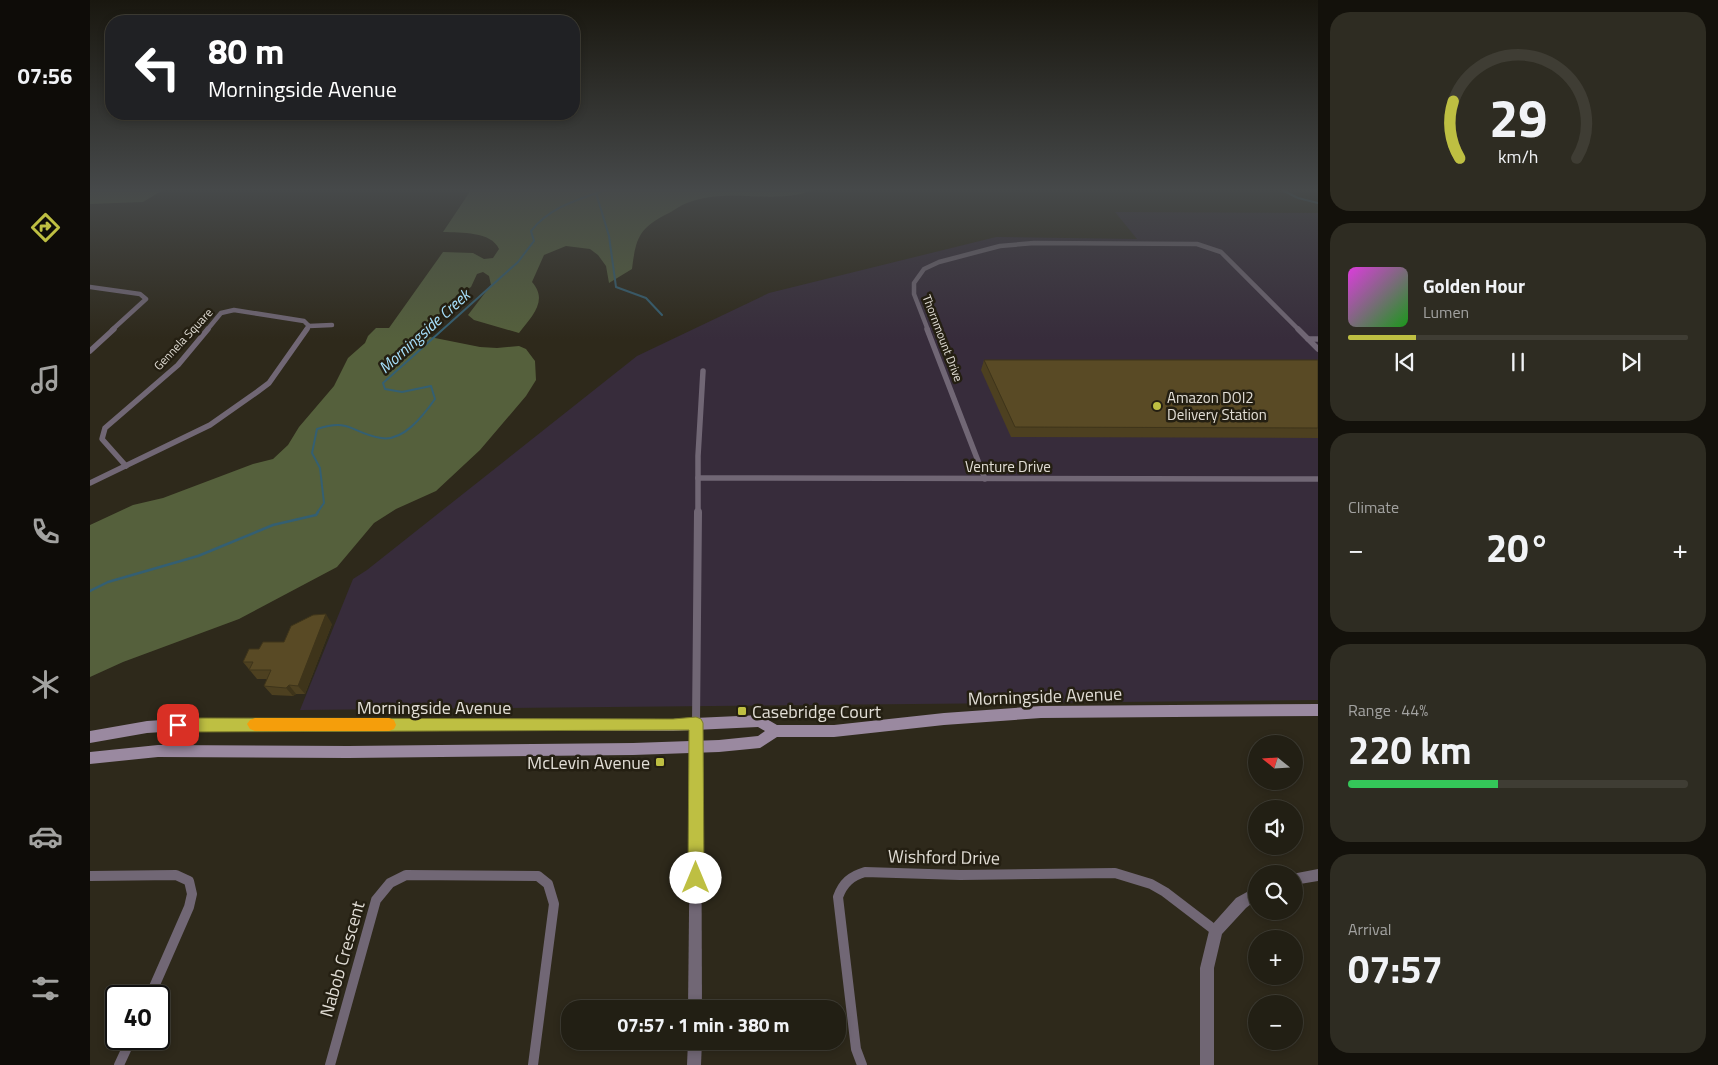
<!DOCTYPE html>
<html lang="en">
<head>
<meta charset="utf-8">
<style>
	:root { --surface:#221f14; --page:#2e2c22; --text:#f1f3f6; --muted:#a2a2a0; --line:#3f3d34; --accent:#bebf42 }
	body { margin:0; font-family:"Titillium Web",sans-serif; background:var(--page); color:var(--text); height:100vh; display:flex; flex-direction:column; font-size:19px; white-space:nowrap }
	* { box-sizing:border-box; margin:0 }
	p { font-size:16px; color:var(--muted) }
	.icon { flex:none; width:28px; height:28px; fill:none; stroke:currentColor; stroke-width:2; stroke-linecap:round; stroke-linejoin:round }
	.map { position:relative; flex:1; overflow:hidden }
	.details { display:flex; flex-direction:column; gap:12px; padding:12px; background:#13110b; width:400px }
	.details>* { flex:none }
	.hud { position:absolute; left:15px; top:15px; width:475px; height:105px; border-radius:20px; box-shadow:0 2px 8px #0003,0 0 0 1px var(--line); background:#202124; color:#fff; overflow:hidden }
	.needle { width:32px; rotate:288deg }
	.controls { position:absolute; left:1158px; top:735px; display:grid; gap:10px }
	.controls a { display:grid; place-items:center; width:55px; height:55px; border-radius:50%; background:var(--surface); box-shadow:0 2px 8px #0003,0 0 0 1px var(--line); font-size:25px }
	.speed { position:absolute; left:15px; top:985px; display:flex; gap:10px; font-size:25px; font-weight:700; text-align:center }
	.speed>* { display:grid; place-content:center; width:65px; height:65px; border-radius:50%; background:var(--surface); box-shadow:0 2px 8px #0003,0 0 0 1px var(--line); line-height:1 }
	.speed .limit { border:2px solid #111; border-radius:8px; background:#fff; color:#111 }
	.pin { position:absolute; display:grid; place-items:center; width:42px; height:42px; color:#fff; margin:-21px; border-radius:10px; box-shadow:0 2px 8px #0006 }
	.me { position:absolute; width:55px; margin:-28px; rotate:0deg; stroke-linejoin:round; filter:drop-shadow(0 0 4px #0008) }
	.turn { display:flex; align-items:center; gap:18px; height:105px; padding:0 20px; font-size:22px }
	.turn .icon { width:65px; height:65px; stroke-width:2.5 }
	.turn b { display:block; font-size:35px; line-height:42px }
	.big { font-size:38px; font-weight:700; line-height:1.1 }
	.details .card { flex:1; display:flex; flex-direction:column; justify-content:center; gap:8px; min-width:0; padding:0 18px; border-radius:20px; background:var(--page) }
	.details .dial { align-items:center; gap:0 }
	.dial svg { height:130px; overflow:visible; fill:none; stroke:var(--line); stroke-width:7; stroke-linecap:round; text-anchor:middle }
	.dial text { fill:var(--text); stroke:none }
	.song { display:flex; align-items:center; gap:15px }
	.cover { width:60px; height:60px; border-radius:8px; background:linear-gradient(135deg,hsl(300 70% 55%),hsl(120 70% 35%)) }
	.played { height:5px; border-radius:2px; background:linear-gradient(90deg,var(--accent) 20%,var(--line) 20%) }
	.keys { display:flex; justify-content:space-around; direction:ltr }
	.heat { display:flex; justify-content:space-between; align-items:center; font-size:28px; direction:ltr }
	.charge { height:8px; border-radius:4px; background:linear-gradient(90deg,#34c759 44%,var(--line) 0) }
	.trip { position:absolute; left:471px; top:1000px; width:285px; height:50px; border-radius:20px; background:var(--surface); box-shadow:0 2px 8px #0003,0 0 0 1px var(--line); font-weight:700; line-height:50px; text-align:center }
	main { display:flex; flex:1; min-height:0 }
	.tabs { display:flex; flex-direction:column; width:90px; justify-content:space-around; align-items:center; background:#0e0c08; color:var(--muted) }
	.tabs .icon { width:35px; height:35px }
	.tabs .on { color:var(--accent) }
	.tabs b { font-size:22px; color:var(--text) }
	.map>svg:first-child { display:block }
	.industrial { fill:#372c3b }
	.forest { fill:#55603c }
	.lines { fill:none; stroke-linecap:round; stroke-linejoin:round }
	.stream-far1 { stroke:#345f72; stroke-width:2 }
	.stream { stroke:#345f72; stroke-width:2.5 }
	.minor-far3 { stroke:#716775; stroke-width:4.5 }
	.minor-far2 { stroke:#716775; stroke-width:5.5 }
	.minor-far1 { stroke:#716775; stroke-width:8 }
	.minor { stroke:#716775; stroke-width:10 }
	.tertiary { fill:#716775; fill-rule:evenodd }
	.secondary { fill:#9a89a0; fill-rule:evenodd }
	.wall { fill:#4d4020 }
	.shaded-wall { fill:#3e341a }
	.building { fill:#594a25; stroke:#3e341a }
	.route { fill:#bebf42; stroke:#7c7c2b }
	.slow { fill:#f59e0b }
	.poi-dot { fill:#bebf42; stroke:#241f12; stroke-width:2 }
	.labels { text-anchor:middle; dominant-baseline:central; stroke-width:5; stroke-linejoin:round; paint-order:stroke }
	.far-street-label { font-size:12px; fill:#e1ddd5; stroke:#241f12 }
	.poi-label { font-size:15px; fill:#e1ddd5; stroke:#241f12; text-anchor:start }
	.street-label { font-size:15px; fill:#e1ddd5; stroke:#241f12 }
	.water-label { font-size:16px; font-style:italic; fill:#a7e0fc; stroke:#241f12 }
	.near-street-label { font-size:18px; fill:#e1ddd5; stroke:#241f12 }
	.near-poi-label { font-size:18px; fill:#e1ddd5; stroke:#241f12; text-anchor:start }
</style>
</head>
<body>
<main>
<nav class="tabs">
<b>07:56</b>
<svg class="icon on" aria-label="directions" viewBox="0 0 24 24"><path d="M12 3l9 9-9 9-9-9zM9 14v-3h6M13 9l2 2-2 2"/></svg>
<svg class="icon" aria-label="music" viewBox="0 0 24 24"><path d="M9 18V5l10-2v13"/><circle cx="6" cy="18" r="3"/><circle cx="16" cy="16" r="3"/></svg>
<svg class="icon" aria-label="phone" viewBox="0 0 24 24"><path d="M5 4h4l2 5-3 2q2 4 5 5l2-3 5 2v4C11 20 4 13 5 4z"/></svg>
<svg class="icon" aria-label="climate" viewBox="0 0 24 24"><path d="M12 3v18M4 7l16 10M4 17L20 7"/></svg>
<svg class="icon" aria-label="car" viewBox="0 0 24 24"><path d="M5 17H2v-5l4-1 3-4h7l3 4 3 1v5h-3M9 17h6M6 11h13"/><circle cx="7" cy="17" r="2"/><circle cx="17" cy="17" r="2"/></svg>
<svg class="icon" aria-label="filters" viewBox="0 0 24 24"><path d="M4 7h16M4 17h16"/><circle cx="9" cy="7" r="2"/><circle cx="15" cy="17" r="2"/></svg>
</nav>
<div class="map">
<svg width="1228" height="1065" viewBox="0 0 1228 1065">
	<rect width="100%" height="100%" fill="#2e291b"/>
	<polygon class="industrial" points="1025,212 1228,213 1228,700 210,710 263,579 277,570 547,356 679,293 906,237 1047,239"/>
	<g class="forest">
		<polygon points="0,190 73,190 53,202 0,204"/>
		<path d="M381,190H724C685,205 642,188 603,201C594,203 586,209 579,213C549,228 546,237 542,269L519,283L516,266L508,255L500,249L476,246L454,255L442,282C459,301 441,317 429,333L384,320L378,315L401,285L399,276L393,272L387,274L381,287L366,296L330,335L390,347L407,348L429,346L436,349L445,361L446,380L436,396L390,450L346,491L306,509L284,523L247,567L149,619L33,662L0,677V525L43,505L73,498L163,464L183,459L198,445L209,427L244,386L258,358L275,343L278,336L286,328H299L353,252L383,253L394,259L403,258L409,249C401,231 371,233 353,232Z"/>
	</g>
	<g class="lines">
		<g class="stream-far1">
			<polyline points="1192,190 1208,198 1228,203"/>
			<polyline points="506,193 519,236 526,287 556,298 572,315"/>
			<path d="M227,513L234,503L230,468L222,453L227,429C261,418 261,433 291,438C313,442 333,416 345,399L341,386L312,392L295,389L293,383L428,262L444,241L441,231C460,207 487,200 515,190"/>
		</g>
		<polyline class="stream" points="0,591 18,582 108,556 183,525 226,515 228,512"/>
		<g class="minor-far3">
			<polyline points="0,287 50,294 56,299 22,330"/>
			<polyline points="219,326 242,325"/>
			<polyline points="117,330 131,313 144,310 214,321 219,326"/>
			<polyline points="216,330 219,326"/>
			<polyline points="838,330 824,294 824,283 834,269 849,262 910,246 944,243 1107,244 1131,252 1209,330"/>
		</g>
		<g class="minor-far2">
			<polyline points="837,329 895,479"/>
			<polyline points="1208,329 1228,349"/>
			<polyline points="1218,339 1228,339"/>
			<polyline points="0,351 24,329"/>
			<polyline points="36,466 12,439 15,428 88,365 118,329"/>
			<polyline points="608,478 1228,479"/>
			<polyline points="0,483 120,425 167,392 179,383 217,329"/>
			<polyline points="608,513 608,456 613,371"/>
		</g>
		<polyline class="minor-far1" points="606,723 608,512"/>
		<g class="minor">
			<polyline points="0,876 86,875 99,881 102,894 99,907 60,996"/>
			<polyline points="29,1065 41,1039"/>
			<polyline points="240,1065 286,900 300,883 316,875 448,876 458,884 464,904 443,1065"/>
			<path d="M772,1065L766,1049L748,897C753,883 761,876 775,872L870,875L1025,873L1061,884L1075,892L1126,931"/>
		</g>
		<g class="tertiary">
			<polygon points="606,718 610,719 611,723 612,1009 598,1009 601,723 602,719"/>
			<polygon points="1228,869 1228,881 1204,885 1204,874 1202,874"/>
			<polygon points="1166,887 1166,900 1156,908 1132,934 1124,968 1124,1065 1110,1065 1110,968 1119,931 1121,926 1146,898"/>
			<polygon points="598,1041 612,1041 611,1065 597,1065"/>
		</g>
		<polygon class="secondary" points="1228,704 1228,716 951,718 854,725 744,737 687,737 670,748 629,752 543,755 258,758 68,757 0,764 0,752 68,745 258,746 543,743 629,740 668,736 675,731 668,727 583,731 103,730 57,733 0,743 0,731 57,721 103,718 583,719 670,715 687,725 744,725 854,713 951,706"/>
	</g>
	<g class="wall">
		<polygon points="894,360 1228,360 1228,438 921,437 891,370"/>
		<polygon points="242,624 215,694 206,694 203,696 182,695 174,686 177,679 167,679 153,662 169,649 194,642"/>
	</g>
	<g class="shaded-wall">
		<polygon points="236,614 242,624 215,694 208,686"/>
		<polygon points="199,685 206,694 203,696 196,688"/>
	</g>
	<g class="building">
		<polygon points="894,360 1228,360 1228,428 925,427"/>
		<polygon points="236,614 208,686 199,685 196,688 174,686 181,670 159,670 163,662 153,662 159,649 169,649 173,642 194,642 201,626 223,615"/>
	</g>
	<linearGradient id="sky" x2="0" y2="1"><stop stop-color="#19170f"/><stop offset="0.56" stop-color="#46494a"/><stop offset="1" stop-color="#46494a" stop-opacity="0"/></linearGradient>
	<rect width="1228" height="339" fill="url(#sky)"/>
	<polygon class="route" points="606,717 611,719 613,723 614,878 612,883 606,886 600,883 598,878 599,730 88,732 83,730 81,725 83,720 88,718 583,719"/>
	<polygon class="slow" points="165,718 299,718 304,720 306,725 304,729 299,731 165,731 160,729 157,724 160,720"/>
	<g class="poi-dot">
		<circle cx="1067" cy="406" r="5"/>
		<rect x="647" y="706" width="10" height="10" rx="2.5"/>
		<rect x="565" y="757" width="10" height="10" rx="2.5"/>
	</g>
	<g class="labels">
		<g class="far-street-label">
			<text transform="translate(853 338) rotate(69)">Thornmount Drive</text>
			<text transform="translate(93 339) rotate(-47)">Gennela Square</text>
		</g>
		<g class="poi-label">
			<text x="1077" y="397">Amazon DOI2<tspan x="1077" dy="17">Delivery Station</tspan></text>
		</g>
		<g class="street-label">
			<text x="918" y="466">Venture Drive</text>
		</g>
		<g class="water-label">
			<text transform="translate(334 331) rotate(-42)">Morningside Creek</text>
		</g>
		<g class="near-street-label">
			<text transform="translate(955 696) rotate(-2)">Morningside Avenue</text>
			<text x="344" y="707">Morningside Avenue</text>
			<text transform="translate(854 857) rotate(1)">Wishford Drive</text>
			<text transform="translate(252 959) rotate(-74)">Nabob Crescent</text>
		</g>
		<g class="near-poi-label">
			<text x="662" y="711">Casebridge Court</text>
			<text x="560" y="762" text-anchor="end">McLevin Avenue</text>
		</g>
	</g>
</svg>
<div class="controls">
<a><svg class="needle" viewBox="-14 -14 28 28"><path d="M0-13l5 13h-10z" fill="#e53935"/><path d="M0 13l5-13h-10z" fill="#a2a2a0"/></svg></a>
<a><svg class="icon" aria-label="sound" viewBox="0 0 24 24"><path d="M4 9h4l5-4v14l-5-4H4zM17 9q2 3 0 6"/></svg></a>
<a><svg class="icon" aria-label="search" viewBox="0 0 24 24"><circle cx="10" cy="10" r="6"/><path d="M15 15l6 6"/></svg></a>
<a>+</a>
<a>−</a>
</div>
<div class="speed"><div class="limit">40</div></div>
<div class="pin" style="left:88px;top:725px;background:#d93025"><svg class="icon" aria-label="arrive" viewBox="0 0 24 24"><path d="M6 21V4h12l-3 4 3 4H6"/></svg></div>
<svg class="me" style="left:606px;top:878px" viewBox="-20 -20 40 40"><circle r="19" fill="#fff"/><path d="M0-13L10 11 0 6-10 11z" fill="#bebf42"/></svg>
<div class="trip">07:57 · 1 min · 380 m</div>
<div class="hud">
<div class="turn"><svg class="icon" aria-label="left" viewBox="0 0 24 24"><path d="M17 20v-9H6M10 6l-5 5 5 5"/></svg><div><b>80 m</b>Morningside Avenue</div></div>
</div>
</div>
<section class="details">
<div class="card dial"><svg viewBox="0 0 100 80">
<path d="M14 69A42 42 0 1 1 86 69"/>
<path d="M14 69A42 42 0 0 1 10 34" stroke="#bebf42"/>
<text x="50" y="56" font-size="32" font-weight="700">29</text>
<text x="50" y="72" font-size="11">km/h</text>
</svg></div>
<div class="card">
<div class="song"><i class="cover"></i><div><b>Golden Hour</b><p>Lumen</p></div></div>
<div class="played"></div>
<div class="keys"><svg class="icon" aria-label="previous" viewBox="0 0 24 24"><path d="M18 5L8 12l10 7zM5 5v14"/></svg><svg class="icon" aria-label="pause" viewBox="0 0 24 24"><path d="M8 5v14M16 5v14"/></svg><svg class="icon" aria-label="next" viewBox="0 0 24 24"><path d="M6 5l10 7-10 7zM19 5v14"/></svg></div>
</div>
<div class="card"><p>Climate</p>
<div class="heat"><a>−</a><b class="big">20°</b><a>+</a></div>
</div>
<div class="card"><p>Range · 44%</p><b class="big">220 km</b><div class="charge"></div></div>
<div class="card"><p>Arrival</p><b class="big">07:57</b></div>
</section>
</main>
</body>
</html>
